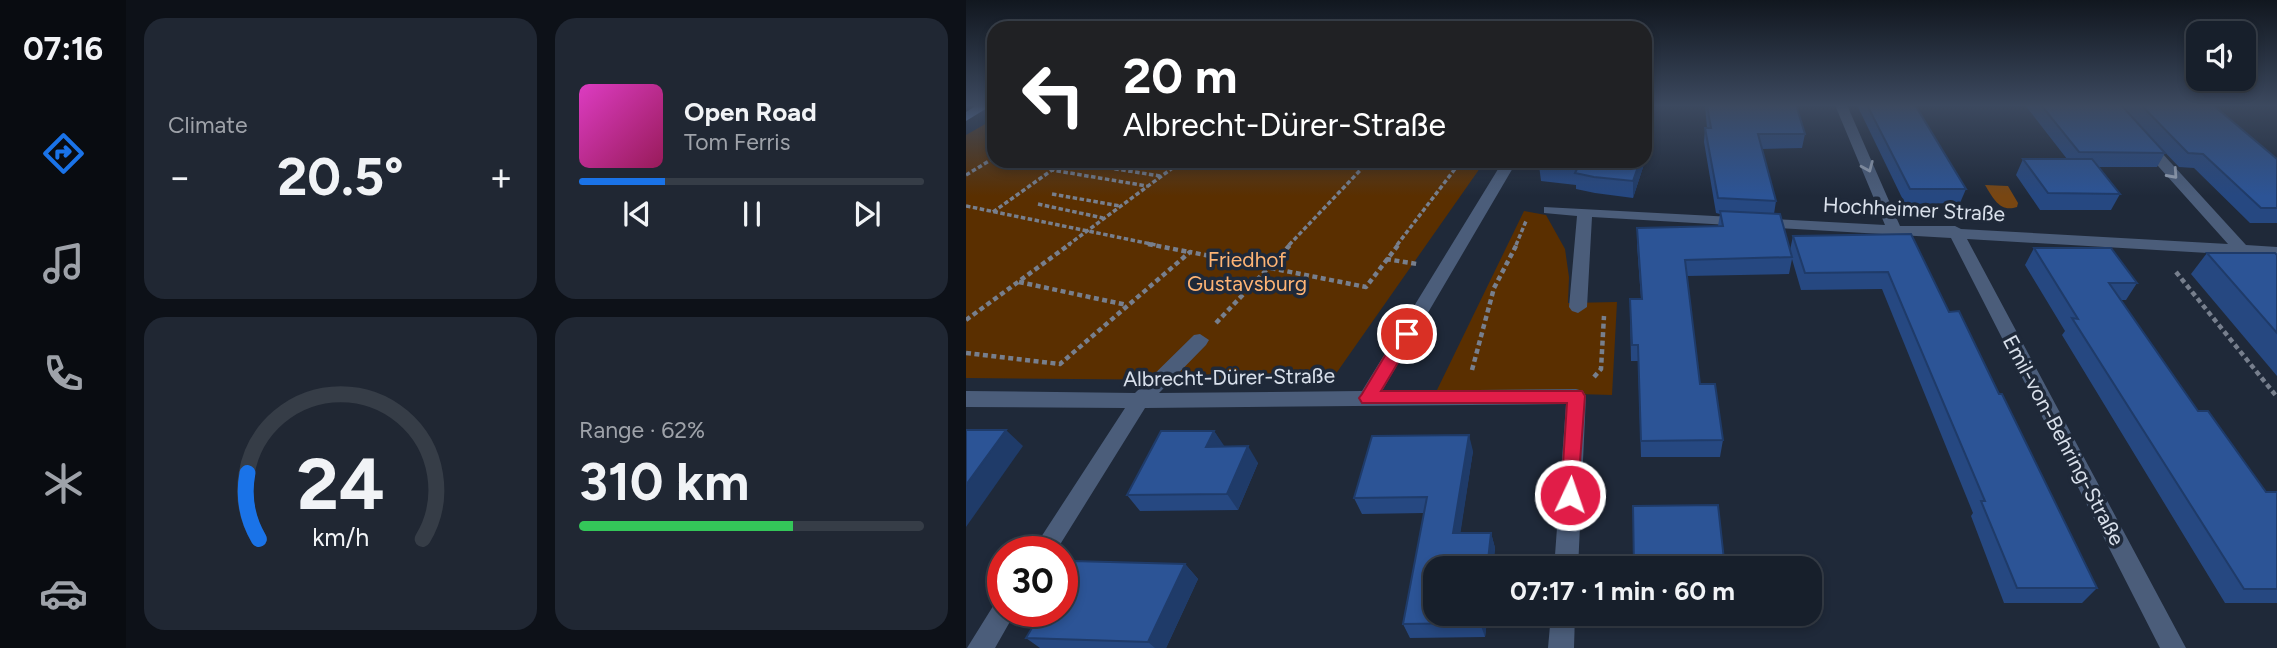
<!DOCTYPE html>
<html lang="en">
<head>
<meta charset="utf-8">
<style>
	:root { --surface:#171f2b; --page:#202733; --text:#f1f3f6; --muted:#9ea2a9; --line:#363d47; --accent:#1a73e8 }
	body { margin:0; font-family:Figtree,sans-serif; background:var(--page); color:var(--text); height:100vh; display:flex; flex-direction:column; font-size:26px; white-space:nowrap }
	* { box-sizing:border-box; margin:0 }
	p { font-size:23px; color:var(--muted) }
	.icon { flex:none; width:38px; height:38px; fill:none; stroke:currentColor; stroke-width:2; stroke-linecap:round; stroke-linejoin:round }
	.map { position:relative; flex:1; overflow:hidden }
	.side { display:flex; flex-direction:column; gap:18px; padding:18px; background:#0d1118; width:840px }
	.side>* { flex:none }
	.hud { position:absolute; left:21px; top:21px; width:665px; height:147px; border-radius:21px; box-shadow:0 4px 10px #0003,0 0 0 2px var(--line); background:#202124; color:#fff; overflow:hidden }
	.fabs { position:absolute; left:1220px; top:21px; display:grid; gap:14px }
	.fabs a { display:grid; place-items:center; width:70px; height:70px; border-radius:14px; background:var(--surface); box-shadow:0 4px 10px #0003,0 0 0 2px var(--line); font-size:35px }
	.speed { position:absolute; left:21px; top:536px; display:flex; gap:14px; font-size:35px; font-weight:700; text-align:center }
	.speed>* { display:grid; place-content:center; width:91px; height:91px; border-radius:50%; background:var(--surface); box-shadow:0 4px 10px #0003,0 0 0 2px var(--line); line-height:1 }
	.speed .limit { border:10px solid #d22; background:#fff; color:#111 }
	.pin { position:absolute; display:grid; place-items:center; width:60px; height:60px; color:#fff; margin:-30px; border:4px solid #fff; border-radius:50%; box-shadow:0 2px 7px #0007 }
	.me { position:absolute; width:77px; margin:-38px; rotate:3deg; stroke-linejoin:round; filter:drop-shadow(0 0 5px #0008) }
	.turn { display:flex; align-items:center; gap:24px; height:147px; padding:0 21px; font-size:32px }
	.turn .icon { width:91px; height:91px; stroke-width:2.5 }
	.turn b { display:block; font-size:49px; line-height:60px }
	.big { font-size:52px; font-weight:700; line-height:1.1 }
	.side .tile { flex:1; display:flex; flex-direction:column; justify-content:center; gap:10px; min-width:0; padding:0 24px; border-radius:21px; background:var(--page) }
	.side .dial { align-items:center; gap:0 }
	.dial svg { height:182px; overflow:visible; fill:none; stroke:var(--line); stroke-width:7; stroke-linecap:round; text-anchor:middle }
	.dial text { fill:var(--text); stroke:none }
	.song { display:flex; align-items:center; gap:21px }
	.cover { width:84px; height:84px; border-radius:10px; background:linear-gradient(135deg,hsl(310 70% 55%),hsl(330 70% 35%)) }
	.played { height:7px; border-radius:4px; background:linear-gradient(90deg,var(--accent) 25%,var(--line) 25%) }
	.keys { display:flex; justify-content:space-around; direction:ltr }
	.heat { display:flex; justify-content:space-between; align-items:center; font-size:38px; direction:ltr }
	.charge { height:10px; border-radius:5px; background:linear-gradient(90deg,#34c759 62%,var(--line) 0) }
	.side .tiles { flex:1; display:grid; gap:18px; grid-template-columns:repeat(2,1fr) }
	.trip { position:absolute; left:457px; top:556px; width:399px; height:70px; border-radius:21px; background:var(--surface); box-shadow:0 4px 10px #0003,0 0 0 2px var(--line); font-weight:700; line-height:70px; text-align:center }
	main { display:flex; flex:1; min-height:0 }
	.tab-bar { display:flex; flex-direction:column; width:126px; justify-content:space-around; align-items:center; background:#090c11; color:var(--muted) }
	.tab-bar .icon { width:49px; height:49px }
	.tab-bar .on { color:var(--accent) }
	.tab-bar b { font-size:32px; color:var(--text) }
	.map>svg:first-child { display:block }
	.green { fill:#5a2f00 }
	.water { fill:#784612 }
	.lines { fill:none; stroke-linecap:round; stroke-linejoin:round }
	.path-far1 { stroke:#777f8d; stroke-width:3.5; stroke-dasharray:4.5 2.5; stroke-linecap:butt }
	.path { stroke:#777f8d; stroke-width:4.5; stroke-dasharray:5 3.5; stroke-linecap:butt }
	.minor { fill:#4b5d7a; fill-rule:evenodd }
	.major { fill:#6b90cc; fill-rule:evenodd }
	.wall { fill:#264881 }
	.shaded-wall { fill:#1f3b69 }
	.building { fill:#2c5496; stroke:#1f3b69; stroke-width:2 }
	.oneway { stroke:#99a5b8 }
	.route { fill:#e11d48; stroke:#92132f; stroke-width:2 }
	.labels { text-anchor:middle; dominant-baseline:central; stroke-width:7; stroke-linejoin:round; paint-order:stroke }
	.street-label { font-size:21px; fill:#d9e0eb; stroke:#1f2939 }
	.park-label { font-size:21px; fill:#feb475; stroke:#1f2939 }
</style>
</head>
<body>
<main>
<nav class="tab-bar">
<b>07:16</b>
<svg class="icon on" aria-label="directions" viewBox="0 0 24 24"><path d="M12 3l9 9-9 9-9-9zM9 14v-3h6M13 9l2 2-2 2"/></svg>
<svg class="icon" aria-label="music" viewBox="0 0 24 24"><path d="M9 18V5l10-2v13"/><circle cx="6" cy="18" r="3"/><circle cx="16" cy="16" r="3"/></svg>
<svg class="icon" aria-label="phone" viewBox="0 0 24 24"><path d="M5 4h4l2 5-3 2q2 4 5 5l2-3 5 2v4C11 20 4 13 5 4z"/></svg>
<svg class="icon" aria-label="climate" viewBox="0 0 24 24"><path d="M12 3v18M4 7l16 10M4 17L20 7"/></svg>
<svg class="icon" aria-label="car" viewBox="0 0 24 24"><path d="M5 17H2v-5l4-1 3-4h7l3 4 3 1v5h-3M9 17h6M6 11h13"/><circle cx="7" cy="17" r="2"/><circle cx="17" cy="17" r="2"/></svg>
</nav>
<section class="side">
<div class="tiles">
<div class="tile"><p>Climate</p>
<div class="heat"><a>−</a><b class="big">20.5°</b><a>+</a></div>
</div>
<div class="tile">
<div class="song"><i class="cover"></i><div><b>Open Road</b><p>Tom Ferris</p></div></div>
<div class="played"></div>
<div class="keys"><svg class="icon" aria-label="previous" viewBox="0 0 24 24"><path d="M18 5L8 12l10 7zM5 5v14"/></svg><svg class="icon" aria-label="pause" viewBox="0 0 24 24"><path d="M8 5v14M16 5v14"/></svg><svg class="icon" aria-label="next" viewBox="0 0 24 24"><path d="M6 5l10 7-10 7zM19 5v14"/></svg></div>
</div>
<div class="tile dial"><svg viewBox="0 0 100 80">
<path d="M14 69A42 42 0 1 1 86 69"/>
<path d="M14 69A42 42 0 0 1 9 40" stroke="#1a73e8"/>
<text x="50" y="56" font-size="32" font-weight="700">24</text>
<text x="50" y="72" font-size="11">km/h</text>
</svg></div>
<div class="tile"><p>Range · 62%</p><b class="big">310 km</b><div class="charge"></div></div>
</div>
</section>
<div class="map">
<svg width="1311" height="648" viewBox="0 0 1311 648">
	<rect width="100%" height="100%" fill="#1f2939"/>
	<g class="green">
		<polygon points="28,119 28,161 519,161 369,375 334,381 0,378 0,135"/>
		<polygon points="558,211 580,215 599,249 603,277 602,303 651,302 646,395 471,390"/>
	</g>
	<path class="water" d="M1019,185L1042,186L1052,203L1051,207C1034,213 1027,198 1019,185Z"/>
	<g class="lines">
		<g class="path-far1">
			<polyline points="100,161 194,176"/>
			<polyline points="86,170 100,161"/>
			<polyline points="0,175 28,158"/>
			<polyline points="86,194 154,206"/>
			<polyline points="72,204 137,218"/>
			<polyline points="0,206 190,245"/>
			<polyline points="27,212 86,170 181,186"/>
			<polyline points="102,245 216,161"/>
			<polyline points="323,245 403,161"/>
			<polyline points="431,245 495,161"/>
			<polyline points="550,245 560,221"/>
		</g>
		<g class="path">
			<polyline points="182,244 223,252"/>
			<polyline points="420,259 451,264"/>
			<polyline points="1210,272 1311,397"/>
			<polyline points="53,282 161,305"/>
			<polyline points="0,320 104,244"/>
			<polyline points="250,323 325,244"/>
			<polyline points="0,353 94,364 224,252 400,287 433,244"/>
			<polyline points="506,370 528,288 551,244"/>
			<polyline points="628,377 635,369 638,316"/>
		</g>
		<g class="minor">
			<polygon points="869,105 881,105 934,226 989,226 995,229 1262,244 1175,147 1175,141 1185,141 1280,245 1311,247 1311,257 1001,239 1220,648 1194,648 985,238 626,217 621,307 612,313 606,311 603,307 611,216 578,213 578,207 919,225"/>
			<polygon points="537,161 551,161 416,391 610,389 617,391 620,396 612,569 588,569 600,404 179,408 90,551 66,551 159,408 0,407 0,391 169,393 228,335 234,334 243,340 240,345 193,393 396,391"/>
			<polygon points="37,599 37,611 50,611 29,648 1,648 29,603"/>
			<polygon points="585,614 609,614 608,648 582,648"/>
		</g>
		<polygon class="major" points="11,105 26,105 0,121 0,112"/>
	</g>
	<g class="wall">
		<polygon points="739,105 830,105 839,134 836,148 796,149 810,201 808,214 824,250 827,236 945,234 983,312 1033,394 1131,588 1116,603 1038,603 1005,516 1007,513 916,289 835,290 826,259 823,274 721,276 734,384 757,440 754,457 675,457 672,361 665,361 664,316 664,299 675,299 671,245 671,228 752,226 754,214 750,213 738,142 739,128 741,128"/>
		<polygon points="891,105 949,105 1000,189 994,203 939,204"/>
		<polygon points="1059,105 1247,105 1311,159 1311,223 1284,223 1228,168 1213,167 1191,144 1199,153 1191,167 1132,167 1154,194 1145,210 1074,210 1050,175 1057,159 1101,159"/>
		<polygon points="679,161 667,198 629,193 610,189 610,185 575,181 573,165"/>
		<polygon points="1068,248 1171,283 1160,300 1154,300 1232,411 1300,492 1311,492 1311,603 1259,603 1096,335 1099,331 1059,265"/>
		<polygon points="1241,253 1311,255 1311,376 1225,274"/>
		<polygon points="248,431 258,447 292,463 272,510 174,511 161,495"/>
		<polygon points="507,451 494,533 525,533 529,548 519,637 444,638 437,624 458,513 396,514 388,498"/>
		<polygon points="219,564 232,579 200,648 74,648 60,638"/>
	</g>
	<g class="shaded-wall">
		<polygon points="685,127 684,143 679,160 679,146"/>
		<polygon points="674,161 679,161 667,198 667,181"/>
		<polygon points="40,430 57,446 0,527 0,485"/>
		<polygon points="248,431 259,447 240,447"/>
		<polygon points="503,435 507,451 492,549 487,533"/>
		<polygon points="282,446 292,463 272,510 261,494"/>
		<polygon points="525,533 529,548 527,569 521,569"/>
		<polygon points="219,564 232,579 200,648 189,648 182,642"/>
		<polygon points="516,614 522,614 519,637 514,623"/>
	</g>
	<g class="building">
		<polygon points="741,105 830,105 839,134 792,134 810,201 752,198 739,128 745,128"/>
		<polygon points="901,105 949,105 1000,189 944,189"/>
		<polygon points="1075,105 1155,105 1199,153 1113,152"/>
		<polygon points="1175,105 1247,105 1311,159 1311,208 1295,208 1237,154 1222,153"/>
		<polygon points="679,127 685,127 679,146"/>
		<polygon points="1057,159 1126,159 1154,194 1082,193"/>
		<polygon points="576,161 674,161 667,181 628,177 609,173 611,169 573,165"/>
		<polygon points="754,211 814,214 826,257 719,260 734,384 749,384 757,440 675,441 672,345 666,345 664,299 676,299 671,228 757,226"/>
		<polygon points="945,234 983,312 993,311 1033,394 1036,394 1131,588 1051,588 1015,501 1019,501 922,272 839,273 827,236"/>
		<polygon points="1068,248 1145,248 1171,283 1143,283 1232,411 1242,411 1300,492 1311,492 1311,589 1278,589 1106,318 1112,319"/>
		<polygon points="1241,253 1309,253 1311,255 1311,333"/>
		<polygon points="0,430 40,430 0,485"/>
		<polygon points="195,431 248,431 240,447 282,446 261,494 161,495"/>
		<polygon points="503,435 487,533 525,533 521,569 469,569 469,614 516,614 514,623 437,624 461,497 388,498 406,436"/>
		<polygon points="752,505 759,569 668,569 667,506"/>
		<polygon points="106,561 219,564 182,642 60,638 76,611 96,611 96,577"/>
	</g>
	<defs><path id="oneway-chevron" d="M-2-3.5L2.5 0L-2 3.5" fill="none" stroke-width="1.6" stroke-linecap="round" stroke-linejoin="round" transform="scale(1.75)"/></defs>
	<g class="oneway">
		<use href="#oneway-chevron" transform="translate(902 167) rotate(67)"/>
		<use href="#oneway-chevron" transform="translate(1207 174) rotate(48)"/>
	</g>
	<linearGradient id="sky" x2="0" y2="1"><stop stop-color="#11171f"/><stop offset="0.54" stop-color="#3c495f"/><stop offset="1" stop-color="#3c495f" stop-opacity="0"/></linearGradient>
	<rect width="1311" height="196" fill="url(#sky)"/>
	<polygon class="route" points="441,328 449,334 415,391 616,391 619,396 611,501 604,503 598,501 595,495 601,403 396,403 393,398 396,394 435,329"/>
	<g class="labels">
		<g class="street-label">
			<text transform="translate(948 209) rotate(3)">Hochheimer Straße</text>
			<text transform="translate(263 377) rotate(-1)">Albrecht-Dürer-Straße</text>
			<text transform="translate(1098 440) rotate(62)">Emil-von-Behring-Straße</text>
		</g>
		<g class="park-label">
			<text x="281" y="259">Friedhof<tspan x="281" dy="24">Gustavsburg</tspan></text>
		</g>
	</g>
</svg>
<div class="fabs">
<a><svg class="icon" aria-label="sound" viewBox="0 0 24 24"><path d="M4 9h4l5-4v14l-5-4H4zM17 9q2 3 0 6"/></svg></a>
</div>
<div class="speed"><div class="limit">30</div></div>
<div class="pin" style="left:441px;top:334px;background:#d93025"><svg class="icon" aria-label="arrive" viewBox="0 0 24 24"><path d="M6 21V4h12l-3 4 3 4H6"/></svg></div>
<svg class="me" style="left:604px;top:495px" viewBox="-20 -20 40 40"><circle r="17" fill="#e11d48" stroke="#fff" stroke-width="3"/><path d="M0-11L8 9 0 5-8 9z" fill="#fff"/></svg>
<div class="trip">07:17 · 1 min · 60 m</div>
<div class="hud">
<div class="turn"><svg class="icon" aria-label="left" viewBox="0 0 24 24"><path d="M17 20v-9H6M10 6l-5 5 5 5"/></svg><div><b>20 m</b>Albrecht-Dürer-Straße</div></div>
</div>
</div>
</main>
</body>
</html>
